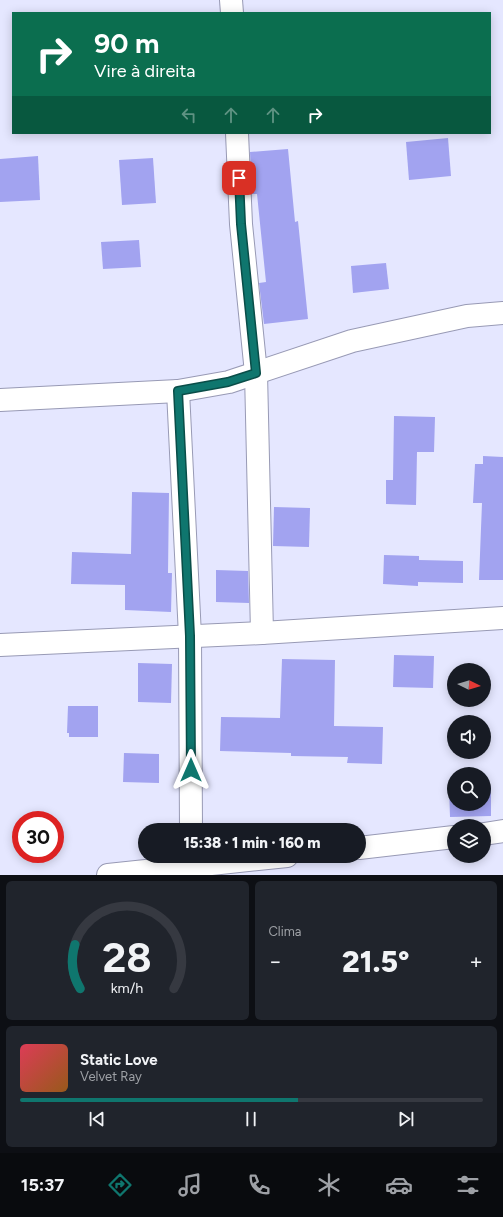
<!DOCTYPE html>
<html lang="pt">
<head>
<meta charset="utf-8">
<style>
	:root { --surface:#171b24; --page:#20242c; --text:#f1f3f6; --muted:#9ea1a6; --line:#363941; --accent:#0f766e }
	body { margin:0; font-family:Figtree,sans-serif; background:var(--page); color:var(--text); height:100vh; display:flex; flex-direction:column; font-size:15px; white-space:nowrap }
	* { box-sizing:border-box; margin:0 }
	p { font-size:13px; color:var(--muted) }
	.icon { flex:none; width:22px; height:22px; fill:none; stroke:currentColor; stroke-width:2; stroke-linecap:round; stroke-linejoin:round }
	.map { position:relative; height:875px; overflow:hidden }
	.side { display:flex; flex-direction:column; gap:6px; padding:6px; background:#0d0f14; flex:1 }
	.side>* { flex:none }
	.top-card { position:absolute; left:12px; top:12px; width:479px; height:122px; border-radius:0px; box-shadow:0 2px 10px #0003; background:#0b6e4f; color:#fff; overflow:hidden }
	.needle { width:26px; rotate:95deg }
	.buttons { position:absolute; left:447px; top:663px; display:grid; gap:8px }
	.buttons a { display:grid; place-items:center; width:44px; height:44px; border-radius:50%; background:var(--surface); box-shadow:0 2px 10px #0003; font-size:20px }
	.speed { position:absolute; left:12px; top:811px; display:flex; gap:8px; font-size:20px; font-weight:700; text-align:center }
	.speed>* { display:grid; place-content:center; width:52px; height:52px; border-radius:50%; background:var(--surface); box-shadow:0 2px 10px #0003; line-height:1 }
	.speed .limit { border:6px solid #d22; background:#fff; color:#111 }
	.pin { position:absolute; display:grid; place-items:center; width:34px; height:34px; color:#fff; margin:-17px; border-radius:8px; box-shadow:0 2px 6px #0006 }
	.me { position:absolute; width:44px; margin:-22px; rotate:0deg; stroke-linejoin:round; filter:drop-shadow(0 0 3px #0008) }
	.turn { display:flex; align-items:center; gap:14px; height:84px; padding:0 16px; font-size:18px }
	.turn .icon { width:52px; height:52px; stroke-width:2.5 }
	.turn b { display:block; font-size:28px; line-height:34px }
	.lanes { display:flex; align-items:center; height:38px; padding:0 16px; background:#0003; justify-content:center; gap:20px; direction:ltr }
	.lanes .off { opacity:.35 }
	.big { font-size:30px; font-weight:800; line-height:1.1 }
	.side .card { flex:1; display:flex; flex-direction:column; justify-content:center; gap:6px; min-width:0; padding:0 14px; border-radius:6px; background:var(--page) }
	.side .dial { align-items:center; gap:0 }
	.dial svg { height:104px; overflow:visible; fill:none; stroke:var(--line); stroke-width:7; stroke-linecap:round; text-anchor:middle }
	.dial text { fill:var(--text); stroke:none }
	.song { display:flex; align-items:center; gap:12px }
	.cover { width:48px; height:48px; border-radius:6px; background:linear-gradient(135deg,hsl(350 70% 55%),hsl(30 70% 35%)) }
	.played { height:4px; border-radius:2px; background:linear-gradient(90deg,var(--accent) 60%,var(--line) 60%) }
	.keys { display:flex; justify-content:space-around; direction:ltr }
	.heat { display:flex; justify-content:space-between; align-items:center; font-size:22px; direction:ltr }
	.side .tiles { flex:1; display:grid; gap:6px; grid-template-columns:1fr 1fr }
	.card:last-child { grid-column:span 2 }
	.trip { position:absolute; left:138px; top:823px; width:228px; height:40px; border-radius:20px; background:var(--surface); box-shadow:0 2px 10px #0003; font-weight:800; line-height:40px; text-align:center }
	.tabs { display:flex; height:64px; justify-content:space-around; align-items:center; background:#090b0e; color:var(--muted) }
	.tabs .icon { width:28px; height:28px }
	.tabs .active { color:var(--accent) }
	.tabs b { font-size:18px; color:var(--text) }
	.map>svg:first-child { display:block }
	.building { fill:#a2a3f0 }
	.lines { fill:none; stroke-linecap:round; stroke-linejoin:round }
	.minor-casing { stroke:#989ab5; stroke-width:24 }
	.minor { stroke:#fff; stroke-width:22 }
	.route-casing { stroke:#0a4d48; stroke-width:10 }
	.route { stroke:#0f766e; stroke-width:7 }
</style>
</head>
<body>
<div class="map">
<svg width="503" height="875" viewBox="0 0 503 875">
	<rect width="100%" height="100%" fill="#e5e7ff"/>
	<g class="building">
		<polygon points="448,138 451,176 409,180 406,142"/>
		<polygon points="288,149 295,222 298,221 308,319 264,324 259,283 266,282 257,194 252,194 250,152"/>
		<polygon points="38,156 40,200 0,202 0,159"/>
		<polygon points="153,158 156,203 122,205 119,160"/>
		<polygon points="139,240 141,267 103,269 101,242"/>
		<polygon points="386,263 389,289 353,293 351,266"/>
		<polygon points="394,416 435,417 434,452 417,452 416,505 386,504 386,480 393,480"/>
		<polygon points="483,456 503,457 503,580 479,580 482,503 473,503 475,464 483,464"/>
		<polygon points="132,492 169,493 168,573 172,573 171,612 125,610 125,585 71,584 72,552 131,554"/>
		<polygon points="274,507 310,508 309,547 273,546"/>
		<polygon points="384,555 419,556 419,560 463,561 463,583 418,582 418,586 383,584"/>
		<polygon points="216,570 248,571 249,603 216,602"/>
		<polygon points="394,655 434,656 433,688 393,687"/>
		<polygon points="282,659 335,660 334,726 383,727 382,764 347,763 348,757 291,756 291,753 220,751 221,717 280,718"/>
		<polygon points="138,663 172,664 171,703 138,702"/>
		<polygon points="68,706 98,706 98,737 69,737 69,733 67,733"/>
		<polygon points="124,753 159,754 159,783 123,782"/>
		<polygon points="454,786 454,804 484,804 484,786 491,786 491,816 450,817 449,787"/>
	</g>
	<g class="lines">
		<defs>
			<g id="minor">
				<polyline points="231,0 232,13"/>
				<polyline points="237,133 241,224 256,373 262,633"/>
				<polyline points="178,391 190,636 191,830"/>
				<polyline points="0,400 178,391 229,382 352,341 467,316 503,313"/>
				<polyline points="0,645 262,633 503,618"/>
				<polyline points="484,834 503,831"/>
				<polyline points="359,848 454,837"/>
				<polyline points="108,875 287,856"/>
			</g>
		</defs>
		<use href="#minor" class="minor-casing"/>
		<use href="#minor" class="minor"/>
	</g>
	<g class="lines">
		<defs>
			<polyline id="route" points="191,770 190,636 178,391 228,382 256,373 241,224 239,178"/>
		</defs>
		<use href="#route" class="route-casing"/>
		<use href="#route" class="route"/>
	</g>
</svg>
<div class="buttons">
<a><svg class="needle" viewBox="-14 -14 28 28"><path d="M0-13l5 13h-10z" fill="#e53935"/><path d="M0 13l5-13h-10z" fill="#9ea1a6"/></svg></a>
<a><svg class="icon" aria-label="sound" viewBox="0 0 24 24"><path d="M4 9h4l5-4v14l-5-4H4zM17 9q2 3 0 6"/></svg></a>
<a><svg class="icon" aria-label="search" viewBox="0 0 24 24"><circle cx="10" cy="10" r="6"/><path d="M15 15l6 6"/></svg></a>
<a><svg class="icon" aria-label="layers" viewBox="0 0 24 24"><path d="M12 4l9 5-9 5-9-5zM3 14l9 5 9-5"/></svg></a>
</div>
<div class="speed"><div class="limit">30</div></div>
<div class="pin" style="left:239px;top:178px;background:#d93025"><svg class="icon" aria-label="arrive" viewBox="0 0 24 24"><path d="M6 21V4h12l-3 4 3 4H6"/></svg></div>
<svg class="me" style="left:191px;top:770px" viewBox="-20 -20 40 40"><path d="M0-17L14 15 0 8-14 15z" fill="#0f766e" stroke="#fff" stroke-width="4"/></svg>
<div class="trip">15:38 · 1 min · 160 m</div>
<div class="top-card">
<div class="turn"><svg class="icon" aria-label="right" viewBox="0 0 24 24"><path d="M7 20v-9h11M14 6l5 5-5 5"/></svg><div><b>90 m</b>Vire à direita</div></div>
<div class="lanes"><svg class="icon off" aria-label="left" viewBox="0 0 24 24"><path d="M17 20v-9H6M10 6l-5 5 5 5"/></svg><svg class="icon off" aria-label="ahead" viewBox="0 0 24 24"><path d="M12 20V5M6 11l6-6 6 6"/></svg><svg class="icon off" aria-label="ahead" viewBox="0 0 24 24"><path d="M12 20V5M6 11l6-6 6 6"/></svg><svg class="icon" aria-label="right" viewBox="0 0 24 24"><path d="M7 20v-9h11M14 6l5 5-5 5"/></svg></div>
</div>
</div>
<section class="side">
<div class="tiles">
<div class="card dial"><svg viewBox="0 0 100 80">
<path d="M14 69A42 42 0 1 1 86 69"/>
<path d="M14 69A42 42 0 0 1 10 35" stroke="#0f766e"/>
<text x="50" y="56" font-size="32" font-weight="700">28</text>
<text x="50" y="72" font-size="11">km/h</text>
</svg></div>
<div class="card"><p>Clima</p>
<div class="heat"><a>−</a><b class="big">21.5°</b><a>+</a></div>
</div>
<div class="card">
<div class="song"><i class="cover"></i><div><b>Static Love</b><p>Velvet Ray</p></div></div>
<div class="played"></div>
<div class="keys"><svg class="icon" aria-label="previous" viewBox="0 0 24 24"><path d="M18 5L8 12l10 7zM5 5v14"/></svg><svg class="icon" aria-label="pause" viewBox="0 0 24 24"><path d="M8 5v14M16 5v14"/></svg><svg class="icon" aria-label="next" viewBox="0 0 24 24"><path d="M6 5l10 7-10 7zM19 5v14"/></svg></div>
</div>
</div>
</section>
<nav class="tabs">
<b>15:37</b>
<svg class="icon active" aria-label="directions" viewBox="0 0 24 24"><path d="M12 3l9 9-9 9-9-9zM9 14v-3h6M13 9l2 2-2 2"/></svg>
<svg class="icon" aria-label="music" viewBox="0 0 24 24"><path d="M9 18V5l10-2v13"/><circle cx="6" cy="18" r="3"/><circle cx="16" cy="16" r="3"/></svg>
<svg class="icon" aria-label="phone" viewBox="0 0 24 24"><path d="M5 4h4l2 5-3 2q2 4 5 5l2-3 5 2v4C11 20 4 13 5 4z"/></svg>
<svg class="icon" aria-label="climate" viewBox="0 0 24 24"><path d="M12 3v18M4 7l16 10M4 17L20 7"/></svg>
<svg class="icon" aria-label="car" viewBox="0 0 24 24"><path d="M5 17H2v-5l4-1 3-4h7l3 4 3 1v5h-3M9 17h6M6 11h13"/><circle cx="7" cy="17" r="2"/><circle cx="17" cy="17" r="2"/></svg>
<svg class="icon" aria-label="filters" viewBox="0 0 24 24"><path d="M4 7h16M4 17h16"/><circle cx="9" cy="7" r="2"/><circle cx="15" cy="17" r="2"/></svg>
</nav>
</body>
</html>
